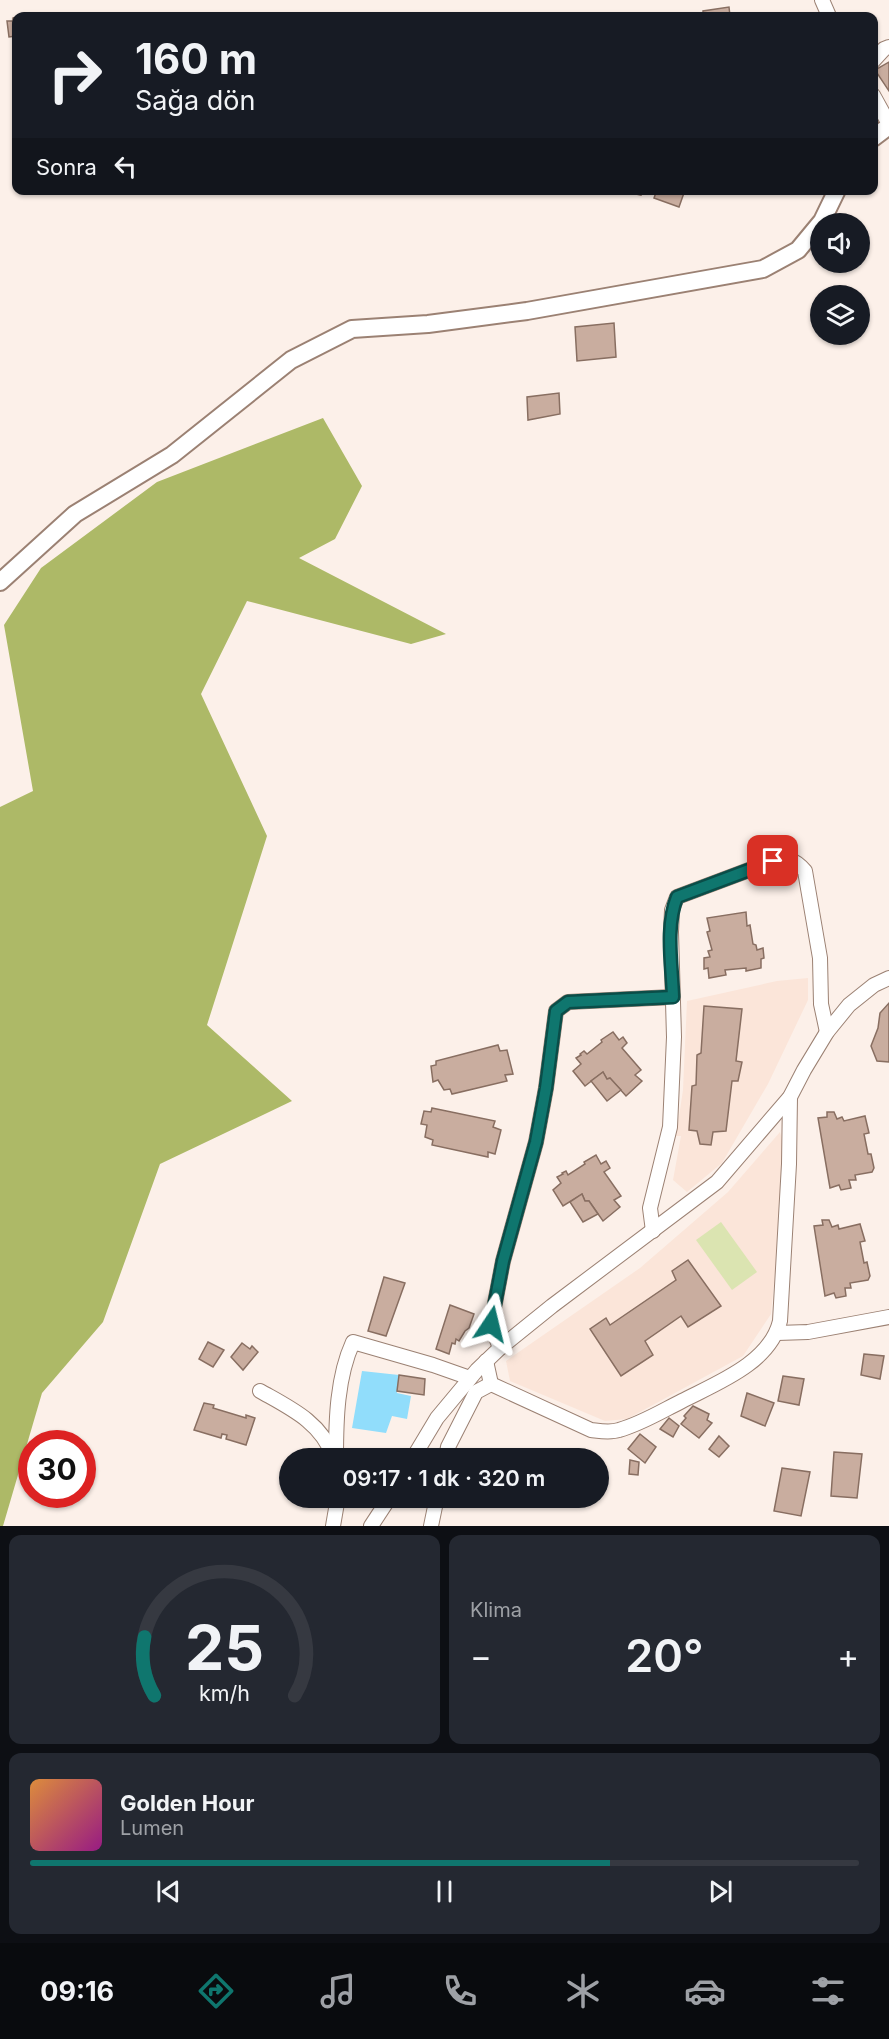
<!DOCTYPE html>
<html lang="tr">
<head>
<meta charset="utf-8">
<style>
	:root { --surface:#171b24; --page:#242831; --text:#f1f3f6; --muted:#9ea1a6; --line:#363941; --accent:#0f766e }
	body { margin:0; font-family:Inter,sans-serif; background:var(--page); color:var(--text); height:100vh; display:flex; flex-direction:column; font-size:22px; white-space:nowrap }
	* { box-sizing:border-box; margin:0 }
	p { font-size:20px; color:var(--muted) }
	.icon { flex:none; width:33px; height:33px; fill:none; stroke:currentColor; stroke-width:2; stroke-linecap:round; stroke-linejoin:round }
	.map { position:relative; height:1526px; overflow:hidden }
	.drawer { display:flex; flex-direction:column; gap:9px; padding:9px; background:#0d0f14; flex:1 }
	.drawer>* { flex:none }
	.hud { position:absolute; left:12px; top:12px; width:866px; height:183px; border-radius:12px; box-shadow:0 2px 4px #0004; background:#171b24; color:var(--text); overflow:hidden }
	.buttons { position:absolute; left:810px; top:213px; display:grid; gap:12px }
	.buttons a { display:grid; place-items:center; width:60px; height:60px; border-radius:50%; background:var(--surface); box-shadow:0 2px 4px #0004; font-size:30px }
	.speed { position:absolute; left:18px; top:1430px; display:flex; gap:12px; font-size:30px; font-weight:700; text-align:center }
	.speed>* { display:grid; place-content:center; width:78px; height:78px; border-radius:50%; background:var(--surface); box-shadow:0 2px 4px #0004; line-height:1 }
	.speed .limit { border:9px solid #d22; background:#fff; color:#111 }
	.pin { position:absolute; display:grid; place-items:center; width:51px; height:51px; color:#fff; margin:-26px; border-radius:12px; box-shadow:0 3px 9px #0006 }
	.me { position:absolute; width:66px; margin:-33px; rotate:10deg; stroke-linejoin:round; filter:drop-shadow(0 0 4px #0008) }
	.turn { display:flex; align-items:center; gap:21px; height:126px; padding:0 24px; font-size:27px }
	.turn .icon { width:78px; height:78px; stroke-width:2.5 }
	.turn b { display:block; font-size:42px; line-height:51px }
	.then { display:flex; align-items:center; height:57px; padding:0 24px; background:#0003; gap:12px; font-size:22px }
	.big { font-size:45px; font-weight:600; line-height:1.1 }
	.drawer .tile { flex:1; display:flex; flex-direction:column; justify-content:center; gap:9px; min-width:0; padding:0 21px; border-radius:12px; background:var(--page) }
	.drawer .dial { align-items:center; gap:0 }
	.dial svg { height:156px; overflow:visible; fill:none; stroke:var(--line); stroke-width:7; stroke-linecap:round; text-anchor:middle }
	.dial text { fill:var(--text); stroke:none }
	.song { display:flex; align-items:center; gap:18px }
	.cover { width:72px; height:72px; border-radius:9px; background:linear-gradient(135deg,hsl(30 70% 55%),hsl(310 70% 35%)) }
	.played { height:6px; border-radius:3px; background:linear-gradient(90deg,var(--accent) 70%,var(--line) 70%) }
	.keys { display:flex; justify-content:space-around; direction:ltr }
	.heat { display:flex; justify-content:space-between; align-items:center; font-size:33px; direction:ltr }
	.drawer .tiles { flex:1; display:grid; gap:9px; grid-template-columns:1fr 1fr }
	.tile:last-child { grid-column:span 2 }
	.trip { position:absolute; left:279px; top:1448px; width:330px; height:60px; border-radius:30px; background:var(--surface); box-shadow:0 2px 4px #0004; font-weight:600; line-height:60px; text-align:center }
	.menu { display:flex; height:96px; justify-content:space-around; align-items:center; background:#090b0e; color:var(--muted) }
	.menu .icon { width:42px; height:42px }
	.menu .current { color:var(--accent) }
	.menu b { font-size:27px; color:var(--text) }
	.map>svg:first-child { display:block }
	.built { fill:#fbe5d9 }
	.green { fill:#dbe4b1 }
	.forest { fill:#adb967 }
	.water { fill:#91ddfb }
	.building { fill:#c9ad9f; stroke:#886e61; stroke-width:1.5 }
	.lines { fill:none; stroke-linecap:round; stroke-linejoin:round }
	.minor-casing { stroke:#9b8173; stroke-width:16 }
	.tertiary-casing { stroke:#9b8173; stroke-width:20 }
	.minor { stroke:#fff; stroke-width:14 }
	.tertiary { stroke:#fff; stroke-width:16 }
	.route-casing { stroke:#0a4d48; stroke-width:15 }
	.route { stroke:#0f766e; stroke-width:10 }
</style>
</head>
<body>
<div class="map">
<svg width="889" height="1526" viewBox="0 0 889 1526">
	<rect width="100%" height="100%" fill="#fcf0e9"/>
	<g class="built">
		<polygon points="808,978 808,1000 768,1084 722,1163 687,1192 673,1180 681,1136 676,1136 683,1090 687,1001 777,981"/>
		<polygon points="780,1132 786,1155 771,1314 743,1356 627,1419 605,1421 510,1381 506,1361 640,1268 728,1192"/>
	</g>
	<polygon class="green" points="721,1222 757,1272 732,1290 696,1240"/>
	<polygon class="forest" points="323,418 362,486 335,539 299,558 446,634 411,644 247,601 201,694 267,836 207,1025 292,1101 160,1164 103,1322 42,1393 3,1526 0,1526 0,807 33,791 4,625 41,568 157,482"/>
	<polygon class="water" points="362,1371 399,1375 397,1393 411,1396 407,1419 392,1416 386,1433 352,1428"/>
	<g class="building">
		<polygon points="729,7 730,16 703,16 703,11"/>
		<polygon points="16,17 16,36 9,37 7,21 13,21 13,18"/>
		<polygon points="889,62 889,91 875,70"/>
		<polygon points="617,190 642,190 641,195"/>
		<polygon points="657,190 685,190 679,207 654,198"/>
		<polygon points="614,323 616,357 577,361 575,327"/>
		<polygon points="559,393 560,414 528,420 527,397"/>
		<polygon points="746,912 747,926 750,925 753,944 756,945 757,950 763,948 764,958 761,959 761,968 746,971 746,968 725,970 726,975 709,978 708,968 704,969 704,958 710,957 708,951 712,950 707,932 710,931 707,918"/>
		<polygon points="889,1003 889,1062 877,1061 871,1046 878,1028 880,1013"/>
		<polygon points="704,1006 742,1009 736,1061 742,1062 738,1081 732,1081 726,1131 713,1132 711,1145 700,1144 697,1131 689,1130 692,1086 696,1085 697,1055 701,1053"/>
		<polygon points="613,1032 619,1040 623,1037 627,1043 622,1048 641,1070 635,1075 642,1081 626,1096 610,1078 607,1079 603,1072 585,1086 573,1071 581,1064 576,1058 581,1055 580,1054 584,1051 587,1054 602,1042 601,1040"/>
		<polygon points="498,1045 500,1051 507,1050 513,1074 505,1075 507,1081 452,1094 450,1089 444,1090 438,1080 433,1082 431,1066 436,1065 436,1061"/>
		<polygon points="603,1072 607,1079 610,1078 621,1090 607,1101 591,1081"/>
		<polygon points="432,1108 495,1121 493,1127 501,1130 495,1154 488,1152 488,1157 432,1145 433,1140 425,1137 427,1125 421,1124 424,1111 431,1112"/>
		<polygon points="827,1112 834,1112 837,1119 842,1117 844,1121 865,1116 869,1133 864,1134 868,1154 871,1154 874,1168 872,1172 855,1175 856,1180 849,1180 851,1188 841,1190 839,1185 830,1188 818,1118 827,1117"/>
		<polygon points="596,1155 601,1164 606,1161 610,1168 604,1172 621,1196 614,1200 620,1207 603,1221 589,1201 585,1201 582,1194 563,1206 553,1190 561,1183 557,1177 563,1174 562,1173 566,1171 568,1175 585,1164 584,1162"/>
		<polygon points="582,1194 585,1201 589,1201 598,1214 583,1222 570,1202"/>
		<polygon points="822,1220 829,1220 832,1227 838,1225 839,1229 860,1224 865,1241 860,1242 864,1263 867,1262 870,1276 868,1280 850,1283 851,1288 845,1288 846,1296 836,1298 834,1293 825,1296 814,1226 823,1225"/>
		<polygon points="688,1260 721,1306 688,1327 681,1316 645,1341 653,1355 621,1376 590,1329 606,1318 610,1325 676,1280 672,1271"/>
		<polygon points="384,1277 405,1283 386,1336 368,1331"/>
		<polygon points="450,1305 474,1314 469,1328 465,1331 459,1341 456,1339 455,1344 452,1343 449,1354 436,1349"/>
		<polygon points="208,1342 224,1350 213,1367 199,1359"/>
		<polygon points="242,1343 250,1349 252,1346 258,1352 243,1370 231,1357"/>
		<polygon points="864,1354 884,1356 880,1379 861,1375"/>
		<polygon points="399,1375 425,1379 424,1395 397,1391"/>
		<polygon points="783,1376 804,1379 799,1405 778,1401"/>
		<polygon points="747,1393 774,1403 765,1426 741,1416"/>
		<polygon points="204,1403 214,1405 213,1408 246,1418 246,1415 255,1418 246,1445 226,1439 227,1435 222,1434 221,1438 194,1430"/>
		<polygon points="693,1406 709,1414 707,1420 712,1423 699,1438 681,1424 686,1418 684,1416"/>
		<polygon points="669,1418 679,1426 673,1437 660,1429"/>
		<polygon points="640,1434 656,1447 645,1463 628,1449"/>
		<polygon points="719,1436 729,1446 719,1457 709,1449"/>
		<polygon points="834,1452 862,1454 857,1498 831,1496"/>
		<polygon points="630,1460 639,1462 638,1475 629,1474"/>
		<polygon points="782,1468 810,1472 801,1516 774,1511"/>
	</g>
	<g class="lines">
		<defs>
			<g id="minor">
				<polyline points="822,0 829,16"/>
				<polyline points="873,61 884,49 889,47"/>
				<polyline points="873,95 889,124"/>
				<path d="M653,1231L650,1208L670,1127L674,1037L671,932L672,910L677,897L773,861C789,859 794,858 805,871L820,958L821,1004L827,1032"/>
				<polyline points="777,1333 808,1332 889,1317"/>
				<polyline points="500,1348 491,1324 503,1261 536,1142 546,1088 556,1011 568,1002 673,997"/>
				<path d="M486,1361L491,1384L591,1430C600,1431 610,1433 619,1430C641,1424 662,1411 682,1401C717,1383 770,1363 780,1321L789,1164L790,1097"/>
				<path d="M260,1391C290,1408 321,1422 333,1456"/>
				<path d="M336,1458C336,1420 337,1377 353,1342L433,1365L470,1378"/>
				<polyline points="413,1458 437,1418 477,1370 500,1348 552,1306 717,1182 790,1097 804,1070 827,1032 849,1005 874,985 889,978"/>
				<polyline points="446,1458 448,1447 476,1392 491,1384"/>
				<polyline points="333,1526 338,1497"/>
				<polyline points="371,1526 390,1497"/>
				<polyline points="431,1526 437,1497"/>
			</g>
			<g id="tertiary">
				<polyline points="873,138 889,126"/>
				<polyline points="0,582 75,514 172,455 291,360 352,329 428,324 527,311 763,269 798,250 822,221 837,190"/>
			</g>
		</defs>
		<use href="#minor" class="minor-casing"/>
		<use href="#tertiary" class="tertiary-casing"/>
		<use href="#minor" class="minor"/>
		<use href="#tertiary" class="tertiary"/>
	</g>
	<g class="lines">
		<defs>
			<path id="route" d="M491,1324L503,1261L536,1142L546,1088L556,1011L568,1002L673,997C672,965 665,927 677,897L773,861"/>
		</defs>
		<use href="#route" class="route-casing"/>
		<use href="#route" class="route"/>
	</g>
</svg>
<div class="buttons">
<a><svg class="icon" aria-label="sound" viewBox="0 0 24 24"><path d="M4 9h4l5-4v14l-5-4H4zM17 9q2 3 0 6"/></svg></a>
<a><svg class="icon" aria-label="layers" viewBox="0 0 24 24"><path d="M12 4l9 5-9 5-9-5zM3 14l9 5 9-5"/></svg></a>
</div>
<div class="speed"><div class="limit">30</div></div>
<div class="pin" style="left:773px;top:861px;background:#d93025"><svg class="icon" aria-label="arrive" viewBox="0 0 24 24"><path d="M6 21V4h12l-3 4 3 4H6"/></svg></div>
<svg class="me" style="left:491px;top:1324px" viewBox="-20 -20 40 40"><path d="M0-17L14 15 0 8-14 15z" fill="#0f766e" stroke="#fff" stroke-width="4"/></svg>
<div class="trip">09:17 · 1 dk · 320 m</div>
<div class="hud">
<div class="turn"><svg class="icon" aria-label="right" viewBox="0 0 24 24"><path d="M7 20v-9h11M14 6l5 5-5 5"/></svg><div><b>160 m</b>Sağa dön</div></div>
<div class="then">Sonra<svg class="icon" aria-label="left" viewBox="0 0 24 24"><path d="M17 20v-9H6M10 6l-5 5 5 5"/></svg></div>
</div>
</div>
<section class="drawer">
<div class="tiles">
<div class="tile dial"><svg viewBox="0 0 100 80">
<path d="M14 69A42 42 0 1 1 86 69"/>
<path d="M14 69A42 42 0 0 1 9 39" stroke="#0f766e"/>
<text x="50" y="56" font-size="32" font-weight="700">25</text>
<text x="50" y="72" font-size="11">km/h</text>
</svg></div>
<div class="tile"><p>Klima</p>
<div class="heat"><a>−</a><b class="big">20°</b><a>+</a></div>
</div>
<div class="tile">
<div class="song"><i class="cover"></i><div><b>Golden Hour</b><p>Lumen</p></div></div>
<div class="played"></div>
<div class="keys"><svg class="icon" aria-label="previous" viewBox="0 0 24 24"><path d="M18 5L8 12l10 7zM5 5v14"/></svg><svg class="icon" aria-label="pause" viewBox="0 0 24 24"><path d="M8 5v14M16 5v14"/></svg><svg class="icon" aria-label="next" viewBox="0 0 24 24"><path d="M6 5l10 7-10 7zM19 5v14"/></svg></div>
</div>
</div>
</section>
<nav class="menu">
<b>09:16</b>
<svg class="icon current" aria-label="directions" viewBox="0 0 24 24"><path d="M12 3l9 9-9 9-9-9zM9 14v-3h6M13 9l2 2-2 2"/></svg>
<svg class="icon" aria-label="music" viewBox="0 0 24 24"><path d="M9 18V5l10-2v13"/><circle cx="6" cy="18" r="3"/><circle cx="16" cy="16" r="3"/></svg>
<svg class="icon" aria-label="phone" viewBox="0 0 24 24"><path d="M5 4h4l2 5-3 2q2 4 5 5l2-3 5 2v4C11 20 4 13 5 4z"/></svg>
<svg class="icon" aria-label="climate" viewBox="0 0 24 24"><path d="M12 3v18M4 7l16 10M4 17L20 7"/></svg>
<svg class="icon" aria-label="car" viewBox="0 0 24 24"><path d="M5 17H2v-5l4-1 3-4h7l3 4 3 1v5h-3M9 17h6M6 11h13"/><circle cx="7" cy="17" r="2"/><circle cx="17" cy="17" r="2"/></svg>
<svg class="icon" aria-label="filters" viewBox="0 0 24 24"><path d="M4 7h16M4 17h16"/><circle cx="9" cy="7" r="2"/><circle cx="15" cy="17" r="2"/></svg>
</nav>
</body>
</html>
